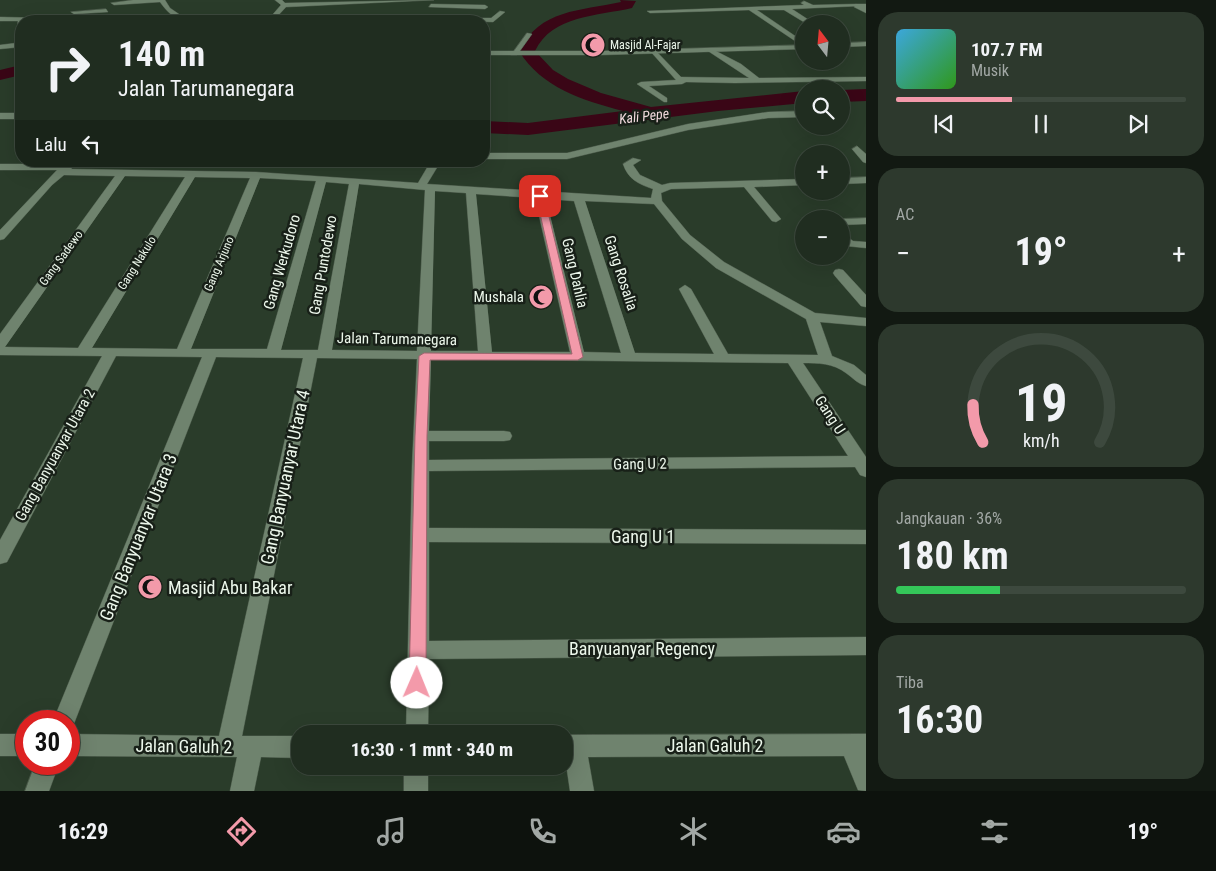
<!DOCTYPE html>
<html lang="id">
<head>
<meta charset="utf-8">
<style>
	:root { --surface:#202d20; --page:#2d392d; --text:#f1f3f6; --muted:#a2a8a5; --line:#3d493e; --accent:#f39aaa }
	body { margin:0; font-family:"Roboto Condensed",sans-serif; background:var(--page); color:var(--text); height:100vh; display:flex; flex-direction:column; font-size:19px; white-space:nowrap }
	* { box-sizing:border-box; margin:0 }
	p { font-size:16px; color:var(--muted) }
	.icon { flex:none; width:28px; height:28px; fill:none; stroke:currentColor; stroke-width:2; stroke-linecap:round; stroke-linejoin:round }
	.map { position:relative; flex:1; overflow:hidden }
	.sheet { display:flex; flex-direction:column; gap:12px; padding:12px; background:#121912; width:350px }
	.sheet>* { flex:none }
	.guide { position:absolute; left:15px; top:15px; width:475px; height:152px; border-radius:20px; box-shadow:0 5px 20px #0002,0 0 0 1px var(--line); background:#202d20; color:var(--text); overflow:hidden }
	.needle { width:32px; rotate:344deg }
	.buttons { position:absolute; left:795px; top:15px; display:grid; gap:10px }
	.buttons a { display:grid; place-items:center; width:55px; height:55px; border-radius:50%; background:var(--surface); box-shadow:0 5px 20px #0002,0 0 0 1px var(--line); font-size:25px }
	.speed { position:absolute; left:15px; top:710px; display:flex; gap:10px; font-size:25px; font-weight:700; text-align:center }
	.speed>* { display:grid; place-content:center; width:65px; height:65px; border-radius:50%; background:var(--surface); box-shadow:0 5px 20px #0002,0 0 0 1px var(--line); line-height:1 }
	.speed .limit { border:8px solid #d22; background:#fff; color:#111 }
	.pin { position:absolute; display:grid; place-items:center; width:42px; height:42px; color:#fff; margin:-21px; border-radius:10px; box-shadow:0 2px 8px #0006 }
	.me { position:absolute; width:55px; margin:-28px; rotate:1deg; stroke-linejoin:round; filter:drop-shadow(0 0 4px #0008) }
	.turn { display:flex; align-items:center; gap:18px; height:105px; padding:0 20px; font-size:22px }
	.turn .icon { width:65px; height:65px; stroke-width:2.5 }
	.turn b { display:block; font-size:35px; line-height:42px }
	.then { display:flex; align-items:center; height:48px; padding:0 20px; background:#0003; gap:10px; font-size:19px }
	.big { font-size:38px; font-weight:700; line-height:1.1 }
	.sheet .card { flex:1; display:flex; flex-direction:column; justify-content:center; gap:8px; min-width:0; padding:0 18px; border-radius:20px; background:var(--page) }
	.sheet .dial { align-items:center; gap:0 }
	.dial svg { height:130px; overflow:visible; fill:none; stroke:var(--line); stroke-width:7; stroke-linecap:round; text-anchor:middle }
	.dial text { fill:var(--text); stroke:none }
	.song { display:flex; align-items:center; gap:15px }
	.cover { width:60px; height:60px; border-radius:8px; background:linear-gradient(135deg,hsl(200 70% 55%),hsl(110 70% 35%)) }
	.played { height:5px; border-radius:2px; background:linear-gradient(90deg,var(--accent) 40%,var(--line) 40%) }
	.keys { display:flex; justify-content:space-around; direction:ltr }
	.heat { display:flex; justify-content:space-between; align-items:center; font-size:28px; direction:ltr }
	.charge { height:8px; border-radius:4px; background:linear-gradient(90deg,#34c759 36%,var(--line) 0) }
	.trip { position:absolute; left:291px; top:725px; width:282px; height:50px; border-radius:20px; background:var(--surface); box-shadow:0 5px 20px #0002,0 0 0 1px var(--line); font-weight:700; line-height:50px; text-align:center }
	.tabs { display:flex; height:80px; justify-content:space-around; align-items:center; background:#0d120d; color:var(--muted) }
	.tabs .icon { width:35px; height:35px }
	.tabs .active { color:var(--accent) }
	.tabs b { font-size:22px; color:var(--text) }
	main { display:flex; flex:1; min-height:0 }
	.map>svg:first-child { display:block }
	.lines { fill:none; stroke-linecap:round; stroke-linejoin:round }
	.river { fill:#3a0616; fill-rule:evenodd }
	.street-casing { stroke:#4b5a4a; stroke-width:1 }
	.secondary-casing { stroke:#4b5a4a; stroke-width:1 }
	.street { fill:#6f836e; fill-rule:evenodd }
	.secondary { fill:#6f836e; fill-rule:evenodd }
	.route { fill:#f39aaa; stroke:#9e646e }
	.labels { text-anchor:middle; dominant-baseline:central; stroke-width:5; stroke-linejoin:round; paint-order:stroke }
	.far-poi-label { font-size:12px; fill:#ecf7eb; stroke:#182018; text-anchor:start }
	.far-street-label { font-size:12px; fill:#ecf7eb; stroke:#182018 }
	.far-water-label { font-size:14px; font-style:italic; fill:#f1dadd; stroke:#182018 }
	.street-label { font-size:15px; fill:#ecf7eb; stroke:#182018 }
	.poi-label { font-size:15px; fill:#ecf7eb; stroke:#182018; text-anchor:end }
	.near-street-label { font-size:18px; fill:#ecf7eb; stroke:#182018 }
	.near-poi-label { font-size:18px; fill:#ecf7eb; stroke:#182018; text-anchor:start }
</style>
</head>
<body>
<main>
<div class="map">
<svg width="866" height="791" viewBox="0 0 866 791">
	<rect width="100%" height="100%" fill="#2a3c2a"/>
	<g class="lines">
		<g class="river">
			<path d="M620,0L636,1L632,8C598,16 552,15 535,51L553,70L568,79L601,93L651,107L804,91V103L718,111L528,135L484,133V121L528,123L623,111C582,100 542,88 519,51C540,9 580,11 621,2Z"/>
			<polygon points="21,65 21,75 0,80 0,70"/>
			<polygon points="866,89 866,101 841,102 841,90"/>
		</g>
		<defs>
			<g id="street">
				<path d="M133,0H165L170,8L189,21C177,22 167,12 160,2L114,5L111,3Z"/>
				<polygon points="275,0 282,0 285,3 434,0 286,7 273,21 267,21 281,5"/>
				<polygon points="804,1 813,5 856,4 859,6 792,9 815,24 807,24 784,10 757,10 804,42 804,47 749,10 650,13 647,11 804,5 801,3"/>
				<polygon points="431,4 485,5 488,7 485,9 429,7"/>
				<polygon points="106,9 108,12 74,14 71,12"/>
				<polygon points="500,11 505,12 493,22 427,20 430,18 491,18"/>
				<polygon points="21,18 24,20 21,21 21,47 0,49 0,45 16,43 18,20"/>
				<polygon points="527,33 532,34 517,55 511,55"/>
				<polygon points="710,48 741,64 759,78 866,77 866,81 735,83 686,82 682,84 649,86 667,98 667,102 664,102 637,84 641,82 676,80 651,52 655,50 681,77 749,78 708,51"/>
				<polygon points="804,111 804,117 768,118 688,130 567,159 484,159 484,153 567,153 688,124 768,112"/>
				<rect x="0" y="113" width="21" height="6"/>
				<polygon points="857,146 866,154 866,163 863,162 852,149"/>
				<path d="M633,158L641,160L633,165L640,175L662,185L670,183L804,179V185L754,187L781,219L776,222L772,221L744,187L671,189L661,193L662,201L690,235L724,262L815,313L866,318V326L820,322L832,356L854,365L866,375V386C858,384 853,378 846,373C833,363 818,363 803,363L866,457V477L860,475L855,467L429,471V528L866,530V544L429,542V641L866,637V655L429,659L428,734H406L412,466L417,359L317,358L242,736H300V758L261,757L254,791H230L237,757L69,756V734L219,736L303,358L216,357L75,721L72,728L69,729V721H53L202,357L116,356L7,562L0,564V540L102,356L0,355V334L115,176L64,175L52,185L4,239L0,240V230L57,170H0V164H65L69,161H80L71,169L256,172L418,183L431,161H441L427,184L651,198L653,189C638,184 628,179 623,164ZM125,176L185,177L78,348L5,347ZM195,177L250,178L177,349L92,348ZM260,178L316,181L267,349H191ZM326,182L349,184L318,350H281ZM359,184L425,190L417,351L332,350ZM435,191L466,193L478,351H431ZM476,194L535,198L570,352H492ZM546,199L574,201L621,353L584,352ZM585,201L654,204L682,239L716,268L806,319L818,355L728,354L691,289L685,285L679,289L714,354L635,353ZM431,359L788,363L848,456L429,460V441H504L510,440L512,436L510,432L504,431H429Z"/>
				<polygon points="866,177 866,183 841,184 841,178"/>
				<polygon points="866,218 866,224 841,225 841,219"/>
				<polygon points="841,232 853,241 866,242 866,248 846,246 841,242"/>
				<polygon points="839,269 843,270 866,295 866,307 861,306 835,276 833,273 835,270"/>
				<rect x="0" y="734" width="26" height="22"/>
				<polygon points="866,734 866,791 858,790 844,756 588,757 594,791 570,791 565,757 565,735"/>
				<polygon points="35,764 59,764 49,791 25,791"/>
				<rect x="404" y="766" width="24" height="25"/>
			</g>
			<g id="secondary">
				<polygon points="856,4 866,4 866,13 854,7"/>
				<polygon points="0,17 86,19 89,21 0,21"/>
				<polygon points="866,42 866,46 841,47 841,43"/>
				<polygon points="804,45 804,49 601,55 484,55 484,51 601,51"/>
			</g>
		</defs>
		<use href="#street" class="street-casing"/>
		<use href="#secondary" class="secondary-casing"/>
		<use href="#street" class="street"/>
		<use href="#secondary" class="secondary"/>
	</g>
	<polygon class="route" points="540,193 544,196 583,357 578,360 430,360 427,436 426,683 423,688 417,690 412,688 409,683 415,436 419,356 424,353 572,354 536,196"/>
	<defs>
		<symbol id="mosque-disc" viewBox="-11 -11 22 22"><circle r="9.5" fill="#f39aaa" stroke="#182018"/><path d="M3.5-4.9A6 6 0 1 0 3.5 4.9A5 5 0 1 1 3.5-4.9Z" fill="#111"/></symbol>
	</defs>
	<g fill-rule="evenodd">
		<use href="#mosque-disc" x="579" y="31" width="28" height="28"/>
		<use href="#mosque-disc" x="527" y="283" width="28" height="28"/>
		<use href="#mosque-disc" x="136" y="573" width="28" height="28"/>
	</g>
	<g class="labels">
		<g class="far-poi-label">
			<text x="610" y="45">Masjid Al-Fajar</text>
		</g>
		<g class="far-street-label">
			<text transform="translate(61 258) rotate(-54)">Gang Sadewo</text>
			<text transform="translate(137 263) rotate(-58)">Gang Nakulo</text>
			<text transform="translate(219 264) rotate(-67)">Gang Arjuno</text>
		</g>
		<g class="far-water-label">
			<text transform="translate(644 116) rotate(-7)">Kali Pepe</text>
		</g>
		<g class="street-label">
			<text transform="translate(282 262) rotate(-74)">Gang Werkudoro</text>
			<text transform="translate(323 265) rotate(-80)">Gang Puntodewo</text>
			<text transform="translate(575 273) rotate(77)">Gang Dahlia</text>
			<text transform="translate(621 273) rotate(72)">Gang Rosalia</text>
			<text transform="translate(397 339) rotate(1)">Jalan Tarumanegara</text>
			<text transform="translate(830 415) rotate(57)">Gang U</text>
			<text transform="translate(55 455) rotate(-61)">Gang Banyuanyar Utara 2</text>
			<text transform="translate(640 464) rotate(-1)">Gang U 2</text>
		</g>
		<g class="poi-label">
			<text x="524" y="297">Mushala</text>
		</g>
		<g class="near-street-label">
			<text transform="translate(285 477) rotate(-78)">Gang Banyuanyar Utara 4</text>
			<text x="643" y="536">Gang U 1</text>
			<text transform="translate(138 537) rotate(-68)">Gang Banyuanyar Utara 3</text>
			<text x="642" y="648">Banyuanyar Regency</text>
			<text x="715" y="745">Jalan Galuh 2</text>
			<text transform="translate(184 746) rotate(1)">Jalan Galuh 2</text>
		</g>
		<g class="near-poi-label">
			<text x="168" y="587">Masjid Abu Bakar</text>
		</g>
	</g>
</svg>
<div class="buttons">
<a><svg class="needle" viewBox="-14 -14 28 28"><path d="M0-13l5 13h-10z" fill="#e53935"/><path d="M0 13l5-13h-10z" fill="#a2a8a5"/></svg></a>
<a><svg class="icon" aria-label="search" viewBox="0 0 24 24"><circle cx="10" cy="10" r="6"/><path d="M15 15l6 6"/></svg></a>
<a>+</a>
<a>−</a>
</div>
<div class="speed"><div class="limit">30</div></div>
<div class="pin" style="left:540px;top:196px;background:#d93025"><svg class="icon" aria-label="arrive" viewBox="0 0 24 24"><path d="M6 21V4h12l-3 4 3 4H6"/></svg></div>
<svg class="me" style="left:417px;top:683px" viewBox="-20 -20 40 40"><circle r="19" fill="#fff"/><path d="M0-13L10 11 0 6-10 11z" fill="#f39aaa"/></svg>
<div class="trip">16:30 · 1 mnt · 340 m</div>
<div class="guide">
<div class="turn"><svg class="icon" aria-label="right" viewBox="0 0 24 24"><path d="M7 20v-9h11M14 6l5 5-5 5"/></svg><div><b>140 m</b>Jalan Tarumanegara</div></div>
<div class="then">Lalu<svg class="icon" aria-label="left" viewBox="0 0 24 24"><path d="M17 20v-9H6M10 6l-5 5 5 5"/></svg></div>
</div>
</div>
<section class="sheet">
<div class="card">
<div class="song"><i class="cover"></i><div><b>107.7 FM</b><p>Musik</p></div></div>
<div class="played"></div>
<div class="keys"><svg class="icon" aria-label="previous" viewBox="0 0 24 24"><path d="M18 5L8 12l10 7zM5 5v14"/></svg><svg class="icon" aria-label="pause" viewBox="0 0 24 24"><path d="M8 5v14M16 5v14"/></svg><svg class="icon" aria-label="next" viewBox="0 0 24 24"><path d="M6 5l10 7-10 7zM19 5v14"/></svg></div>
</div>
<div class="card"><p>AC</p>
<div class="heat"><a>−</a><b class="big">19°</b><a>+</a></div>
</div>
<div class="card dial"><svg viewBox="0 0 100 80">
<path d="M14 69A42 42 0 1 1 86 69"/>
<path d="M14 69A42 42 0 0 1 8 46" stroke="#f39aaa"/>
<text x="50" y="56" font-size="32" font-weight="700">19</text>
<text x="50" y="72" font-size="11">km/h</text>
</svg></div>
<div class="card"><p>Jangkauan · 36%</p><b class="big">180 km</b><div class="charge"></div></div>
<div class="card"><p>Tiba</p><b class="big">16:30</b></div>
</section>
</main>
<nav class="tabs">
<b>16:29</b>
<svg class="icon active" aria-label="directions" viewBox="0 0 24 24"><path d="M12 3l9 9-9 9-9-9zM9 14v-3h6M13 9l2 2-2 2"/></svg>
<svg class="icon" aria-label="music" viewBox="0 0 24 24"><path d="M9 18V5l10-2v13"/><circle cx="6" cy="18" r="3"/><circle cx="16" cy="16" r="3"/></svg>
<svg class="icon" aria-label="phone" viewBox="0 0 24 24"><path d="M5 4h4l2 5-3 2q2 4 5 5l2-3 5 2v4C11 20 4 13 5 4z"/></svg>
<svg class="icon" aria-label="climate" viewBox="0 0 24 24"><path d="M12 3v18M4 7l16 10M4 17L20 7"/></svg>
<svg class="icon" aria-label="car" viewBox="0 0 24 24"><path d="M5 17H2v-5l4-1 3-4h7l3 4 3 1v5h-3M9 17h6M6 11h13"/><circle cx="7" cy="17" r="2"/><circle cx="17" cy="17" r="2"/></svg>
<svg class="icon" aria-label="filters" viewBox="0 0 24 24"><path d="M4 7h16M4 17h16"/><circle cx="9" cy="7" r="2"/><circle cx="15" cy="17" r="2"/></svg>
<b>19°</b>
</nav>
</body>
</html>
